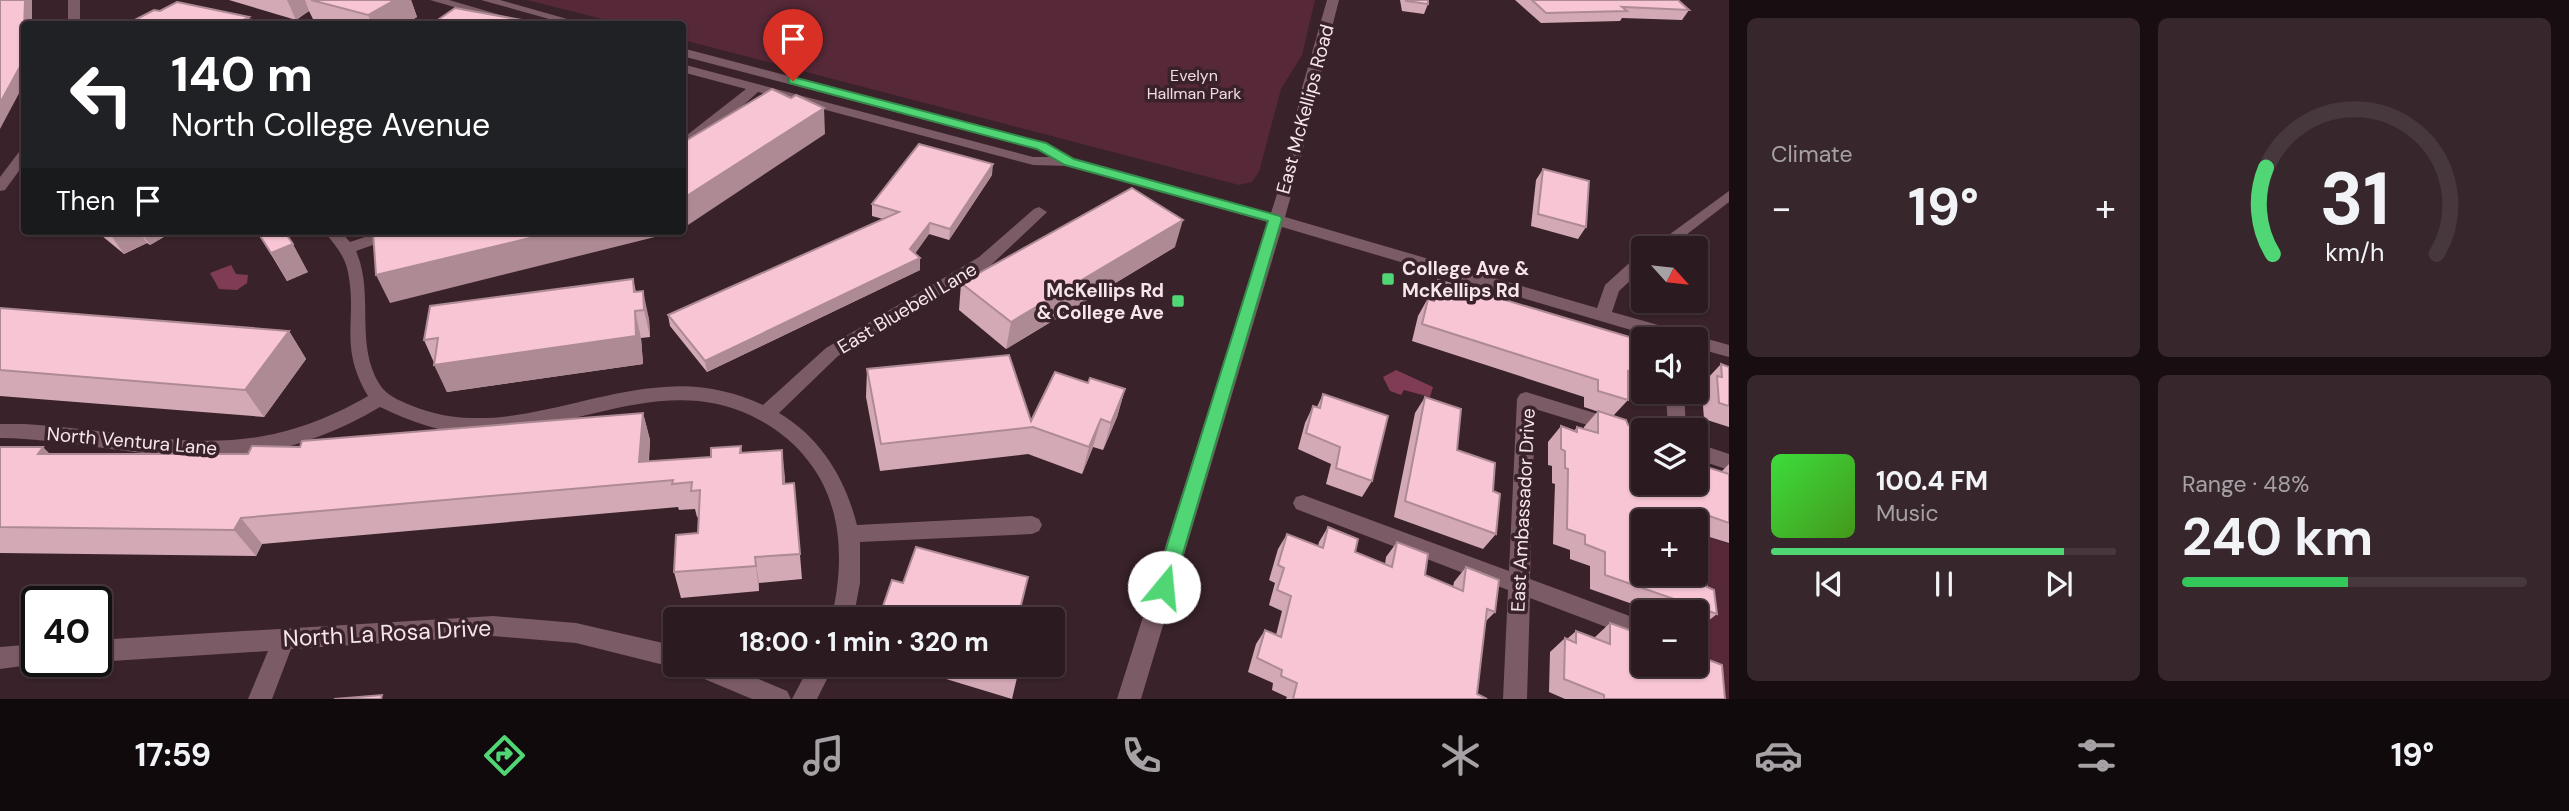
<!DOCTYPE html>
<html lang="en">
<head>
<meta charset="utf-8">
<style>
	:root { --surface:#2b1a20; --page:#37272d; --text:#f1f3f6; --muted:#a6a1a5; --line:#47383e; --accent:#50d674 }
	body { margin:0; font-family:"DM Sans",sans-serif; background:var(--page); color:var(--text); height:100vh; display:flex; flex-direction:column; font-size:26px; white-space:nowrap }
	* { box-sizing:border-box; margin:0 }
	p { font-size:23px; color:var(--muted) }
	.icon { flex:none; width:38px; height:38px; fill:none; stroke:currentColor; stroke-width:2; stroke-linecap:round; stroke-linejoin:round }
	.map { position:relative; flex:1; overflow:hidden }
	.panel { display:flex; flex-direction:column; gap:18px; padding:18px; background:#180e12; width:840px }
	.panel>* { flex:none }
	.guide { position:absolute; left:21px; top:21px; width:665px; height:214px; border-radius:7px; box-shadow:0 2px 5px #0004,0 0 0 2px var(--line); background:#202124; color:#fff; overflow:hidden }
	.needle { width:46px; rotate:117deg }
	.buttons { position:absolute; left:1631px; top:236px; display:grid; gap:14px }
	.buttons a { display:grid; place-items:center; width:77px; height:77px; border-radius:7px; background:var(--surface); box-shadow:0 2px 5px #0004,0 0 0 2px var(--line); font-size:35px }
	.speed { position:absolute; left:21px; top:586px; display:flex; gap:14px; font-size:35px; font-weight:700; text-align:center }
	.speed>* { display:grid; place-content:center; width:91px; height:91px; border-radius:50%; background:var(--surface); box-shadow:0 2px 5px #0004,0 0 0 2px var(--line); line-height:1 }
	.speed .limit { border:4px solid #111; border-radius:10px; background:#fff; color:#111 }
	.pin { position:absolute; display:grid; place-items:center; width:60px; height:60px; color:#fff; margin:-72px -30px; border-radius:50% 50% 50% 0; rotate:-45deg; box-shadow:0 0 7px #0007 }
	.pin .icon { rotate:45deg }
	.me { position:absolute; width:77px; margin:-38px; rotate:17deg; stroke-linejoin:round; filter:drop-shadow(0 0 5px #0008) }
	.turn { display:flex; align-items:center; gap:24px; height:147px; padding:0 35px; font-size:32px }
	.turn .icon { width:91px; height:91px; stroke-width:2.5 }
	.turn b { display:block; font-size:49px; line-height:60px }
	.then { display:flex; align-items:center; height:66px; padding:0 35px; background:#0003; gap:14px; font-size:26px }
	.big { font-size:52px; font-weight:700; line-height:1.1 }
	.panel .widget { flex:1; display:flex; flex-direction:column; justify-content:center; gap:10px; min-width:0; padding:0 24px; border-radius:10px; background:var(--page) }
	.panel .dial { align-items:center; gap:0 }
	.dial svg { height:182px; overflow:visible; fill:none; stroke:var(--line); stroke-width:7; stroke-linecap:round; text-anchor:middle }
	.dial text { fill:var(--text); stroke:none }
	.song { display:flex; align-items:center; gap:21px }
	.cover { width:84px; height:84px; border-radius:10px; background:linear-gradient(135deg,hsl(120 70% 55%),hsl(100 70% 35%)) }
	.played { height:7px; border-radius:4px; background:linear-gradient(90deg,var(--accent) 85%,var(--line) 85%) }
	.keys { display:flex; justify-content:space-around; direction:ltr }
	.heat { display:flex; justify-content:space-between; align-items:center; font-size:38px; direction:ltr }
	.charge { height:10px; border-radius:5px; background:linear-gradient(90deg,#34c759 48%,var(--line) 0) }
	.panel .tiles { flex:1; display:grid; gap:18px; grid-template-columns:repeat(2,1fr) }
	.trip { position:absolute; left:663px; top:607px; width:402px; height:70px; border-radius:7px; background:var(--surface); box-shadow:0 2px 5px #0004,0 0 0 2px var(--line); font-weight:700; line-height:70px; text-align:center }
	.menu { display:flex; height:112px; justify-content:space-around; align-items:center; background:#110a0d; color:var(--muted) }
	.menu .icon { width:49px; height:49px }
	.menu .selected { color:var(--accent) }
	.menu b { font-size:32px; color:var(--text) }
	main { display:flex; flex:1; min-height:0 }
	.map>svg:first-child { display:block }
	.green { fill:#562838 }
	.water { fill:#803c54 }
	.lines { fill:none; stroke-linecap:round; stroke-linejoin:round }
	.minor { fill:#7b5b65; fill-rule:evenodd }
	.wall { fill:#d4a9b6 }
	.shaded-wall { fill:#ad8a94 }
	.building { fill:#f7c5d4; stroke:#ad8a94; stroke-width:2; fill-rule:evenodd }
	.route { fill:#50d674; stroke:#348b4b; stroke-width:2 }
	.poi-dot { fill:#50d674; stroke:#39222a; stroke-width:2.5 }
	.labels { text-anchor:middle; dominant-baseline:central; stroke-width:7; stroke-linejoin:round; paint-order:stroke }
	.far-park-label { font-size:16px; fill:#f2dce2; stroke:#39222a }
	.street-label { font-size:19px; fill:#f6e6ea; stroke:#39222a }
	.poi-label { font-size:19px; font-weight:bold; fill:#f6e6ea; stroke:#39222a; text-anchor:start }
	.near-street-label { font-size:23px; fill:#f6e6ea; stroke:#39222a }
</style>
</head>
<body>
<main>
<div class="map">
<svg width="1729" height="699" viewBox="0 0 1729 699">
	<rect width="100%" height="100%" fill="#39222a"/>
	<g class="green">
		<polygon points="527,0 1315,0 1302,55 1281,89 1259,172 1252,182 1239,185 683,40 682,24 622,24"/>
		<polygon points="1696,533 1729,544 1729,699 1712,699"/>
	</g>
	<g class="water">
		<polygon points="231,265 236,274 248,275 247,283 237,290 219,289 210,273"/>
		<polygon points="1396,370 1433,387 1430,397 1404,390 1401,395 1390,391 1383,377"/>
	</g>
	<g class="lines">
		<g class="minor">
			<rect x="68" y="0" width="12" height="24"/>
			<polygon points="430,0 449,0 531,24 513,24"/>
			<polygon points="481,0 500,0 585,24 567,24"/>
			<path d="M1327,0H1339C1320,72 1306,146 1285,217L1597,308L1605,285L1637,256L1643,255V269L1619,291L1612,312L1729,345V357L1696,348V340H1665L1282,227L1141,699H1117L1268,222L1069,166L1033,165L758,92L727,120L682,150V139L746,89L682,72V64L1033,157H1051L1036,149L682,56V48L1046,143L1072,158L1271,213L1289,156L1300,95Z"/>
			<polygon points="228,14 263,21 265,24 243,24 224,20 222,18"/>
			<polygon points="24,151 24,164 5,190 0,191 0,177 19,152"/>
			<polygon points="1729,191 1729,202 1669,248 1651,248"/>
			<path d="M1039,207L1047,212L1044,215L991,265L838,356L779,413C821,438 845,478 857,525L1032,516L1039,519L1042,525L1039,531L1032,534L860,542V583L853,620H831C844,567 844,507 809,462C794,442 774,427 752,416C661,372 569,434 476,434C443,434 410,421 380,407C324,440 262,460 197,458C131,455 66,439 0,438V424H25C159,432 240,470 368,396C337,344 359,318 347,268C343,253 333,243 324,231H340L350,242L383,231H407L404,234L356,251C375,294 354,344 380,385C387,396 399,400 410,405C495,441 579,392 665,387C699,384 733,391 763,405L826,348L979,257L1034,209Z"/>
			<polygon points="1526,392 1650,430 1643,430 1643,442 1535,409 1530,579 1643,621 1643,641 1530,598 1527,699 1503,699 1508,590 1296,509 1293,503 1296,497 1303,495 1509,571 1517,399 1520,394"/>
			<polygon points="1666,392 1684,392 1686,430 1668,430"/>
			<polygon points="1696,443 1729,454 1729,470 1696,459"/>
			<polygon points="493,616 576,623 676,646 676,665 683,665 676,668 576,643 493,636 291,649 272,699 248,699 268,651 96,662 96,640"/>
			<polygon points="37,644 37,662 45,663 0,669 0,647"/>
			<polygon points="686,665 725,665 787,691 791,699 752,699 690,673"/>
			<polygon points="810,665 834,665 817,699 792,699"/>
		</g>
	</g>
	<g class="wall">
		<polygon points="229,0 411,0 417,17 405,24 320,24 315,23 309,11 296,20"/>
		<polygon points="1400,0 1428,0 1428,4 1424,14 1402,11"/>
		<polygon points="1515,0 1678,0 1689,10 1682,20 1622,18 1620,21 1541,23"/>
		<polygon points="1543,169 1586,227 1578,239 1531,226 1536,180"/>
		<polygon points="992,175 949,240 929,234 915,253 920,270 707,372 670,326 668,315 883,219 872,216 872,204"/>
		<polygon points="96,231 174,231 150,245 147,243 124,254"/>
		<polygon points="257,231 308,272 287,281"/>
		<polygon points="1175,247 1006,349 959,310 961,283"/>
		<polygon points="633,279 636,292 649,319 650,337 641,338 643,364 447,392 424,340"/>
		<polygon points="1438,280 1643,341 1643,392 1649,392 1647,394 1639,391 1636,395 1628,392 1628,400 1613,416 1628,425 1697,464 1721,472 1729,464 1729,543 1703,535 1707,587 1717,614 1699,628 1696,627 1696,612 1655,612 1590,589 1590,566 1570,559 1570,550 1553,544 1555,484 1552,483 1552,466 1548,465 1548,442 1561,426 1574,431 1577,427 1584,429 1584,427 1598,411 1602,413 1584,407 1584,397 1412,341 1418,316"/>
		<polygon points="0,308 289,331 306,359 264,417 0,396"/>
		<polygon points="1721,364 1729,367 1729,427 1704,419 1702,392 1706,387 1706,380"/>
		<polygon points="867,369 1031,421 1088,383 1125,389 1117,417 1103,450 1093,447 1082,474 1028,454 880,471 866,397"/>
		<polygon points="1323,394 1372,481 1362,497 1326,484 1331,464 1298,449 1305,423 1313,406 1317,407"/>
		<polygon points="1425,397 1457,450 1493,491 1496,534 1483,549 1394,517 1415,413"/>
		<polygon points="643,413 650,440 649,461 711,457 741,446 742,453 785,484 794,483 802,579 759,583 759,591 681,598 674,572 698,533 699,517 697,517 695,509 679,510 678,507 262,544 256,556 0,553 0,447 50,454 248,454 300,447"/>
		<polygon points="1328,527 1355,552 1385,564 1386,557 1397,542 1425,575 1453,587 1454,582 1466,567 1495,612 1485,622 1477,694 1487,699 1286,699 1287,697 1272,690 1273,683 1248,672 1256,644 1265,630 1276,635 1282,611 1269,605 1275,583 1269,580 1278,549 1287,534 1318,546 1319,542"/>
		<polygon points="882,609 1018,617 1027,620 881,620"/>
		<polygon points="1610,623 1725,699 1565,699 1549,692 1550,652 1565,638 1567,639 1576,631 1594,638"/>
		<polygon points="900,665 1020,665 1012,699"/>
	</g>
	<g class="shaded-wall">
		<polygon points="25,0 32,0 32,24 24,24 24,84 0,129 0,103"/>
		<polygon points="287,0 305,0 309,11 296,20"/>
		<polygon points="395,0 411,0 417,17 405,24 372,24 368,15"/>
		<polygon points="249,17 252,24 236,24"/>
		<polygon points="824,108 825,134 682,229 682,199"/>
		<polygon points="993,164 992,175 949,240 950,229"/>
		<polygon points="1183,220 1175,247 1006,349 1011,322"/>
		<polygon points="930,223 929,234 910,261 910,249"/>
		<polygon points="108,231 139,231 147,243 124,254"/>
		<polygon points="140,231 174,231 150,245"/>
		<polygon points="559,231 670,231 671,233 390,303 376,275"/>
		<polygon points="293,244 308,272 287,281 271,253"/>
		<polygon points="920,258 920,270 707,372 705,361"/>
		<polygon points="643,291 649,319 650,337 644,310"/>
		<polygon points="635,311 641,338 643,364 447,392 434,365"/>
		<polygon points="289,331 306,359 264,417 245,390"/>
		<polygon points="1125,389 1117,417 1103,450 1111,423"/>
		<polygon points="643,413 650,440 647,483 639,462"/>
		<polygon points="1101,419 1093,447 1082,474 1089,447"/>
		<polygon points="43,447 70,474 38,454"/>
		<polygon points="782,450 785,477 786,510 783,484"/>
		<polygon points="241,518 262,544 256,556 234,530"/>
		<polygon points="755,557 759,583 759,591 756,566"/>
	</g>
	<g class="building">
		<polygon points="0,0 25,0 23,61 0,103"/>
		<polygon points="311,0 395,0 368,15"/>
		<polygon points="1406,0 1428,0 1428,4 1406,1"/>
		<polygon points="1532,0 1678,0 1689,10 1622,7 1627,11 1546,13"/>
		<polygon points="177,2 249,17 236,24 127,24 154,10 160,11"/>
		<polygon points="455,8 544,24 432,24"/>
		<polygon points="772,89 791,98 796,95 824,108 682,199 682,143"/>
		<polygon points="919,144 993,164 950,229 930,223 910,249 920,258 705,361 668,315 899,212 872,204"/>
		<polygon points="1543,169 1589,181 1586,227 1538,214"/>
		<polygon points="1132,188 1183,220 1011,322 961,283"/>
		<polygon points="257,231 284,231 293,244 271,253"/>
		<polygon points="373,231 559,231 376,275"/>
		<polygon points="633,279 634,292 643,291 644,310 635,311 636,336 434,365 438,338 424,340 430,306"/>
		<polygon points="1438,280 1643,341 1643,376 1628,371 1628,400 1598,391 1598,380 1422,324 1428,299 1434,301"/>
		<polygon points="0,308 289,331 245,390 0,370"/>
		<polygon points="1009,355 1031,421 1055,372 1088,383 1090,378 1125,389 1111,423 1101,419 1089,447 1033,427 881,444 867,369"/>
		<polygon points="1721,364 1729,367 1729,406 1719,403 1717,376 1722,377"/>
		<polygon points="1323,394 1388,416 1372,481 1336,468 1340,447 1306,433 1313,406 1320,408"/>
		<polygon points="1425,397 1461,409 1457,450 1495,463 1493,491 1500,494 1496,534 1405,501"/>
		<path d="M1598,411L1626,420L1628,425L1644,430H1643V483H1696V454L1697,464L1729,474V523L1701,513L1707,587L1714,590L1717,614L1605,575V552L1585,544V535L1567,529L1568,469L1565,468V451L1561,449V426L1577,432V427L1598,433ZM1643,522H1696V574H1643Z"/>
		<polygon points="643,413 639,462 711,457 711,448 741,446 740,453 782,450 783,484 794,483 800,554 755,557 756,566 674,572 676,535 698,533 700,490 691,491 692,482 672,484 673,480 241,518 234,530 0,527 0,447 43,447 38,454 248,454 252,446 300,447 302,441"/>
		<polygon points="1328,527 1358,539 1355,552 1392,567 1397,542 1428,554 1425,575 1463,591 1466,567 1499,580 1495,612 1487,609 1477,694 1487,699 1293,699 1297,683 1281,676 1282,670 1257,658 1265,630 1281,637 1291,596 1277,590 1284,568 1278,565 1287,534 1323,548"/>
		<polygon points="916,547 1028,577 1018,617 1027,620 892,620 895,613 882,609 892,580 903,583"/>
		<polygon points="1610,623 1643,635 1643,665 1696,665 1696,655 1722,665 1725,699 1604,699 1604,695 1564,679 1565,638 1576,643 1576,631 1610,644"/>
		<polygon points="983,665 1020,665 1018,675"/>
		<polygon points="382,695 381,699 334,699"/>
	</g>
	<polygon class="route" points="793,77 1046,143 1074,159 1280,216 1282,219 1171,594 1164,596 1157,594 1154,587 1268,221 1065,165 1037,149 789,83 789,78"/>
	<g class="poi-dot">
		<rect x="1381" y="272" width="14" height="14" rx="3.5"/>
		<rect x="1171" y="294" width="14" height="14" rx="3.5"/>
	</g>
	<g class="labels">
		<g class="far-park-label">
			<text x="1194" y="75">Evelyn<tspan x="1194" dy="18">Hallman Park</tspan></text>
		</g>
		<g class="street-label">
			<text transform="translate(1305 109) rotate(-75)">East McKellips Road</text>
			<text transform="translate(907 308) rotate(-31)">East Bluebell Lane</text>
			<text transform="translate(132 441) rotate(5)">North Ventura Lane</text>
			<text transform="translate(1523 510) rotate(-87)">East Ambassador Drive</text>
		</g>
		<g class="poi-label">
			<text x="1402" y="268">College Ave &amp;<tspan x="1402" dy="22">McKellips Rd</tspan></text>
			<text x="1164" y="290" text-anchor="end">McKellips Rd<tspan x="1164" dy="22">&amp; College Ave</tspan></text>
		</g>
		<g class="near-street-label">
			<text transform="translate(387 633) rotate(-3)">North La Rosa Drive</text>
		</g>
	</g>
</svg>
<div class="buttons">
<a><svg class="needle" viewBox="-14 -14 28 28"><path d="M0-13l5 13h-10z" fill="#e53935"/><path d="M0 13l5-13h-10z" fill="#a6a1a5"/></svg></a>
<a><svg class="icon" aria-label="sound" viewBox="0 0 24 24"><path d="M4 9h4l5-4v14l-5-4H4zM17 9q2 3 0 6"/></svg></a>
<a><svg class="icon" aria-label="layers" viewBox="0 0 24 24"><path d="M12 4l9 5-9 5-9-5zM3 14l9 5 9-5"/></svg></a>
<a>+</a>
<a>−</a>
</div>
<div class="speed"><div class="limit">40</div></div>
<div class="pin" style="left:793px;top:81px;background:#d93025"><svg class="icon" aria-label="arrive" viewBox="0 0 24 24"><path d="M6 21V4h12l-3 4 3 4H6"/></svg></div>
<svg class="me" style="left:1164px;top:587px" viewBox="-20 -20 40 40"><circle r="19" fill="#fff"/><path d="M0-13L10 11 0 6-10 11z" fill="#50d674"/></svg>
<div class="trip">18:00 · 1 min · 320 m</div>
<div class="guide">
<div class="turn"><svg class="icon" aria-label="left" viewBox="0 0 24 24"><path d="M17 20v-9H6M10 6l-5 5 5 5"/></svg><div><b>140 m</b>North College Avenue</div></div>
<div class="then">Then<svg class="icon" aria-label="arrive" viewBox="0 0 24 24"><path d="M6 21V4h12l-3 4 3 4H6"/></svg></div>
</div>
</div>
<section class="panel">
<div class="tiles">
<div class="widget"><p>Climate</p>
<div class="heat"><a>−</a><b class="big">19°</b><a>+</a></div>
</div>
<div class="widget dial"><svg viewBox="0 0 100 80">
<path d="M14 69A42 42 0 1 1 86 69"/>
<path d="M14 69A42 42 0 0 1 11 31" stroke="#50d674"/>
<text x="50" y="56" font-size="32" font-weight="700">31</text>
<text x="50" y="72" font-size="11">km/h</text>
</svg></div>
<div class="widget">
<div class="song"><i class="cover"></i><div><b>100.4 FM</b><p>Music</p></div></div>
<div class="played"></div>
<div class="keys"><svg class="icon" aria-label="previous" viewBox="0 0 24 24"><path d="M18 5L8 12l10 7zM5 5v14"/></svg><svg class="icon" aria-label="pause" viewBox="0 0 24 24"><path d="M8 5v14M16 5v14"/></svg><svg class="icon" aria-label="next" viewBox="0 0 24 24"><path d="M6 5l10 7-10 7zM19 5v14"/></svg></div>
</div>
<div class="widget"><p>Range · 48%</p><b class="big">240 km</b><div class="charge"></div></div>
</div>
</section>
</main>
<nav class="menu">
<b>17:59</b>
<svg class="icon selected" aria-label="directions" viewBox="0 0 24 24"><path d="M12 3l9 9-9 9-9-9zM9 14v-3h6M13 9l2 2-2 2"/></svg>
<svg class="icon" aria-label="music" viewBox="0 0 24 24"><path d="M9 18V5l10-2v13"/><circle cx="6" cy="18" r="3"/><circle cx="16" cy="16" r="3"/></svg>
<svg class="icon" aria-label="phone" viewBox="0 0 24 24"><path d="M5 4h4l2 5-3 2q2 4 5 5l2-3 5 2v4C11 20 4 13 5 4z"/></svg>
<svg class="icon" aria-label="climate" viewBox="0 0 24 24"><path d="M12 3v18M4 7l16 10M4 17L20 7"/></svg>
<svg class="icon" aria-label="car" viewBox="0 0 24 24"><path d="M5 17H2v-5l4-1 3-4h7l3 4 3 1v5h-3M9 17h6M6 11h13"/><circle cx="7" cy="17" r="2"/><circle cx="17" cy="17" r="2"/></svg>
<svg class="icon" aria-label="filters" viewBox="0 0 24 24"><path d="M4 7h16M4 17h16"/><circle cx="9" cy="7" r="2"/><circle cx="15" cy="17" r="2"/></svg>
<b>19°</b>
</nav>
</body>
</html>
